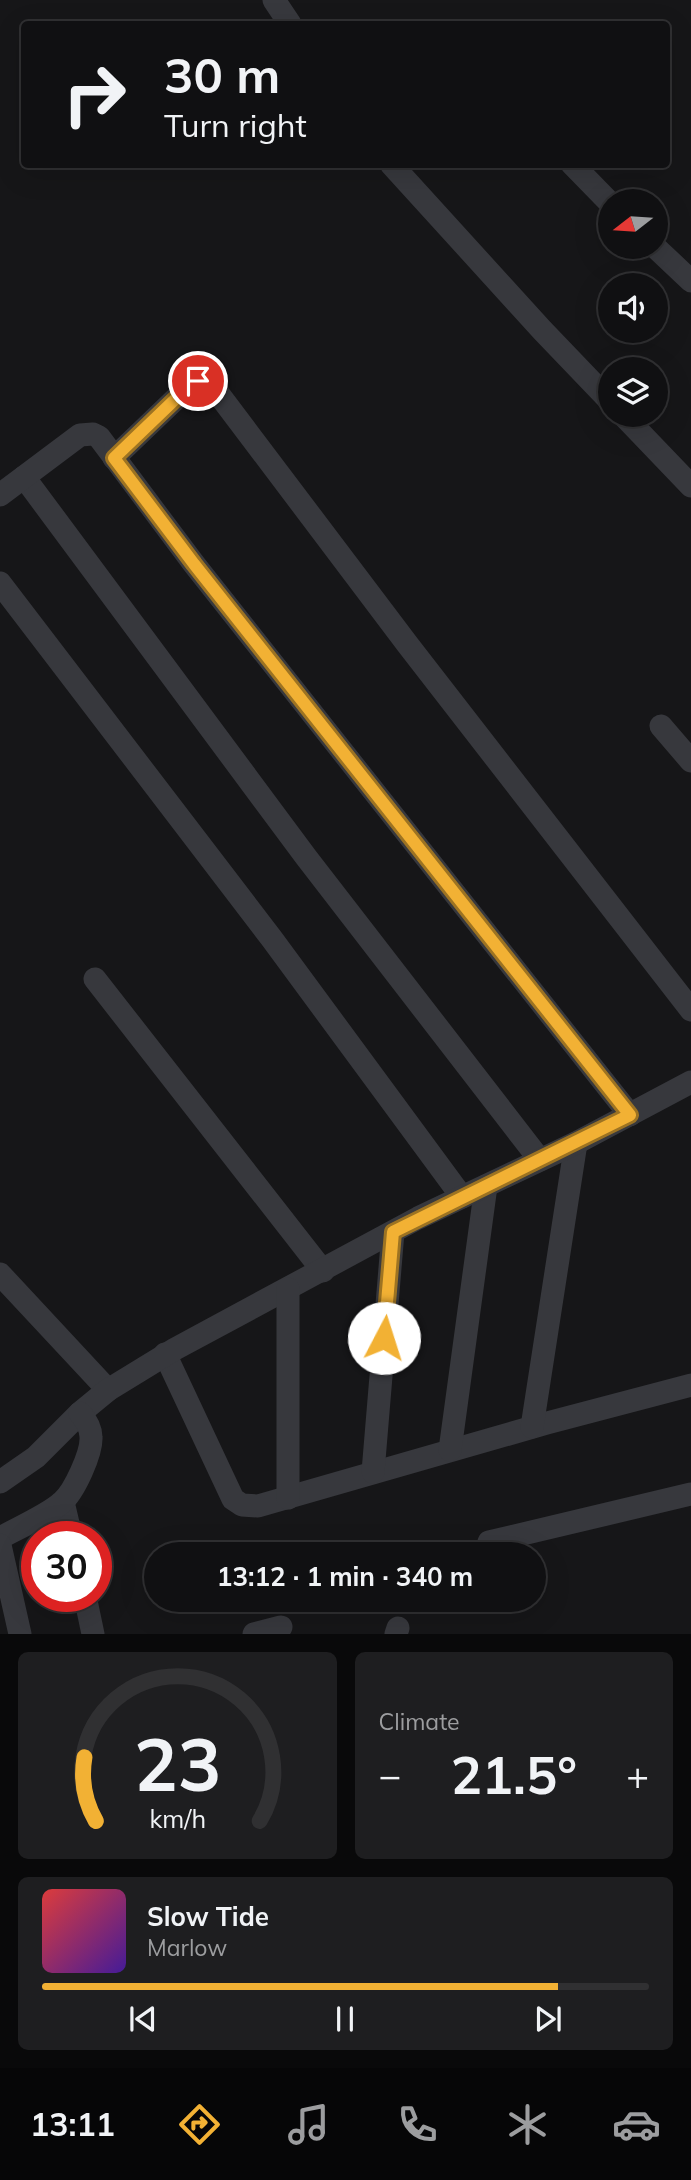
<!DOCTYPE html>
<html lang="en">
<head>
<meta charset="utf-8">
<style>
	:root { --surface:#101012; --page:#1e1e20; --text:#f1f3f6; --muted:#9c9d9f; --line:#303032; --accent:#f2b134 }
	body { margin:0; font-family:Mulish,sans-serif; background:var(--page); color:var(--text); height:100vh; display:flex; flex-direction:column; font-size:26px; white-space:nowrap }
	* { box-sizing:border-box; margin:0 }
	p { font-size:23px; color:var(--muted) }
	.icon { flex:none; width:38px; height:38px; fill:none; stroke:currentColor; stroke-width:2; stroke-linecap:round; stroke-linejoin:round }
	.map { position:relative; height:1634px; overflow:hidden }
	.panel { display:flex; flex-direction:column; gap:18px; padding:18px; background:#09090a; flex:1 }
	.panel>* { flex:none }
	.guide { position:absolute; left:21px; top:21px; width:649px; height:147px; border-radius:7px; box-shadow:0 7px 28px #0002,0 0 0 2px var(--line); background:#101012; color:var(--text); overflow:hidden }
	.needle { width:46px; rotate:253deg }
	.fabs { position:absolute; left:598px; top:189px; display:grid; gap:14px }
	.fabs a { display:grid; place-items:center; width:70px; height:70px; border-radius:50%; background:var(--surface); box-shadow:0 7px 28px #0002,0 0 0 2px var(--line); font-size:35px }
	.speed { position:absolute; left:21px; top:1521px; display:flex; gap:14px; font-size:35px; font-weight:700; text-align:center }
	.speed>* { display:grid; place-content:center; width:91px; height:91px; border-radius:50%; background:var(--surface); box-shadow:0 7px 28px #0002,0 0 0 2px var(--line); line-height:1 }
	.speed .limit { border:10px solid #d22; background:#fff; color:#111 }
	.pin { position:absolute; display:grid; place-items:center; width:60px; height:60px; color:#fff; margin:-30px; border:4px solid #fff; border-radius:50%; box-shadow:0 2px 7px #0007 }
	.me { position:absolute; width:77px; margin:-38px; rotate:5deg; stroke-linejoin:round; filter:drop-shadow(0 0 5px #0008) }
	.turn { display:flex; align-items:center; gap:24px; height:147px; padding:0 28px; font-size:32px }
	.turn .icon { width:91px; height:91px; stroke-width:2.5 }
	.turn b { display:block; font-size:49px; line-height:60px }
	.big { font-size:52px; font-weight:700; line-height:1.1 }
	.panel .widget { flex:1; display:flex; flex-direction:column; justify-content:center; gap:10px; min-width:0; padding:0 24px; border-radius:10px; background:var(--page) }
	.panel .dial { align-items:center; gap:0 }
	.dial svg { height:182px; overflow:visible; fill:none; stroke:var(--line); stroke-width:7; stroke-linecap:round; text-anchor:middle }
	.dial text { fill:var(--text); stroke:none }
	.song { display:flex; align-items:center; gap:21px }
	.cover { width:84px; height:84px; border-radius:10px; background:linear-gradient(135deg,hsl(0 70% 55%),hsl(260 70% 35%)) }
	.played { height:7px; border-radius:4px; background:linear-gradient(90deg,var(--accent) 85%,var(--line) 85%) }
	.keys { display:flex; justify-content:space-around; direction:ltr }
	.heat { display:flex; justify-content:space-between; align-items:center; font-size:38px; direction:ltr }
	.panel .tiles { flex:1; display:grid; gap:18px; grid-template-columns:1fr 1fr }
	.widget:last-child { grid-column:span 2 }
	.trip { position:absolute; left:144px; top:1542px; width:402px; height:70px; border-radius:35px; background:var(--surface); box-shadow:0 7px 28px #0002,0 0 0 2px var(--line); font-weight:700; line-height:70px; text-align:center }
	.tabs { display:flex; height:112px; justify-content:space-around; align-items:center; background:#060607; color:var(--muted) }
	.tabs .icon { width:49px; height:49px }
	.tabs .active { color:var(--accent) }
	.tabs b { font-size:32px; color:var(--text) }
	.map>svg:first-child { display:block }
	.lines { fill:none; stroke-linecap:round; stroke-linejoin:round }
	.street { stroke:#37383d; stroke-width:23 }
	.route-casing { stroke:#9d7322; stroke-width:18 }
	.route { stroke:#f2b134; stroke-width:12 }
</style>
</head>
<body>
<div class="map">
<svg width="691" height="1634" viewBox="0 0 691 1634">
	<rect width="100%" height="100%" fill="#161618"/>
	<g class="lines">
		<g class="street">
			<polyline points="274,0 290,24"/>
			<polyline points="391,164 542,330 611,402"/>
			<polyline points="572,164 611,204"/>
			<polyline points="655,247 691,281"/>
			<polyline points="623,415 691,486"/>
			<polyline points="114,458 189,386 198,381 211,384 408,645 691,1010"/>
			<polyline points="24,477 306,857 540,1160"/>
			<polyline points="0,495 80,435 93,434 99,437 194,564 630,1115"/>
			<polyline points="0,583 272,939 462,1197"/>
			<polyline points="661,726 691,761"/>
			<polyline points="95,979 323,1271"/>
			<polyline points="0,1274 108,1390"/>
			<polyline points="165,1354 233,1499 242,1505 258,1506 547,1423 691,1385"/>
			<polyline points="532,1427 576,1143"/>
			<polyline points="450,1450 486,1186"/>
			<polyline points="373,1472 393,1232"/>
			<polyline points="0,1482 36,1457 80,1413 108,1390 175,1349 418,1218 576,1143 691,1082"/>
			<polyline points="288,1498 288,1289"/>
			<polyline points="63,1502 71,1536"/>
			<path d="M0,1538C16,1529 50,1514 62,1502C74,1492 92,1453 91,1437C91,1428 86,1420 80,1413"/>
			<polyline points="489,1542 691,1494"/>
			<polyline points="0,1545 20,1634"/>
			<polyline points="85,1596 93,1634"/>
			<polyline points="254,1634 281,1627"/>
			<polyline points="396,1634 398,1628"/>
		</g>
	</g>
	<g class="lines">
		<defs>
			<polyline id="route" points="198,381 189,386 114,458 194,564 630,1115 393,1232 384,1338"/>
		</defs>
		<use href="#route" class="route-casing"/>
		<use href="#route" class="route"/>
	</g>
</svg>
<div class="fabs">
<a><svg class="needle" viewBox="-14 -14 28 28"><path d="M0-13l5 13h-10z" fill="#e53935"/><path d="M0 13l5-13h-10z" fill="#9c9d9f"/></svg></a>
<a><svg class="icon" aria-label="sound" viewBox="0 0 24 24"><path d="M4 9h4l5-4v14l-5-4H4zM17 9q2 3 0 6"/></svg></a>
<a><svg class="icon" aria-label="layers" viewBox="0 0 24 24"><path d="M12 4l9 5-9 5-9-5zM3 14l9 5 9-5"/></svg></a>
</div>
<div class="speed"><div class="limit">30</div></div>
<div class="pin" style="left:198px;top:381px;background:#d93025"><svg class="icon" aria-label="arrive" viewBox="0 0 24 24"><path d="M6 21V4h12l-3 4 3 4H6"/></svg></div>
<svg class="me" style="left:384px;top:1338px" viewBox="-20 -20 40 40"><circle r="19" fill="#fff"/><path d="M0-13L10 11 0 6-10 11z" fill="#f2b134"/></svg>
<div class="trip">13:12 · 1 min · 340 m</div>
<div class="guide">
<div class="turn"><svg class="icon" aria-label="right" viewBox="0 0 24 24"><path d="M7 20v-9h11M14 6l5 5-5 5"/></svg><div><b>30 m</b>Turn right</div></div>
</div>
</div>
<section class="panel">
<div class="tiles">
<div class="widget dial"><svg viewBox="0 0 100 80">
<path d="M14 69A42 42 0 1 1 86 69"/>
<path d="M14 69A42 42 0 0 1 9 41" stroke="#f2b134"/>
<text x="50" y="56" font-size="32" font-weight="700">23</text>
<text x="50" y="72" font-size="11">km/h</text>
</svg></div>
<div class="widget"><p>Climate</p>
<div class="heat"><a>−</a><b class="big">21.5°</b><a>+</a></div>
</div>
<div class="widget">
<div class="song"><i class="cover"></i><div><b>Slow Tide</b><p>Marlow</p></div></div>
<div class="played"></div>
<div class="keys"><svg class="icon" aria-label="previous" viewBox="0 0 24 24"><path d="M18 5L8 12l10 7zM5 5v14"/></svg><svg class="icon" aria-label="pause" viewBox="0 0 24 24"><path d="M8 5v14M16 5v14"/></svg><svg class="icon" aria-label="next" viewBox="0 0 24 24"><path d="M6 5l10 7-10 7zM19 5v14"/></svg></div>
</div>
</div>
</section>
<nav class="tabs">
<b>13:11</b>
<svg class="icon active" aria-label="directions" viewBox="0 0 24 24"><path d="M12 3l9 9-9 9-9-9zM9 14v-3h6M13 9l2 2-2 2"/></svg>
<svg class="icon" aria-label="music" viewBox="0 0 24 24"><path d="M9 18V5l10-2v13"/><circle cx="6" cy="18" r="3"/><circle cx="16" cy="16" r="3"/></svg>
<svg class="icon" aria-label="phone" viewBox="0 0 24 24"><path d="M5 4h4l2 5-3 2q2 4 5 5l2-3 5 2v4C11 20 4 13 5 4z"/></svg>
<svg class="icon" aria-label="climate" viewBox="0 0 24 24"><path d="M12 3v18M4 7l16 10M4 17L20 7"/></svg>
<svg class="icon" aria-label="car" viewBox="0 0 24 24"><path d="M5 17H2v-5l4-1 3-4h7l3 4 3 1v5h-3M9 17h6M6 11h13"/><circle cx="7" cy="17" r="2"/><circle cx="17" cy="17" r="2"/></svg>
</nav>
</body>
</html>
